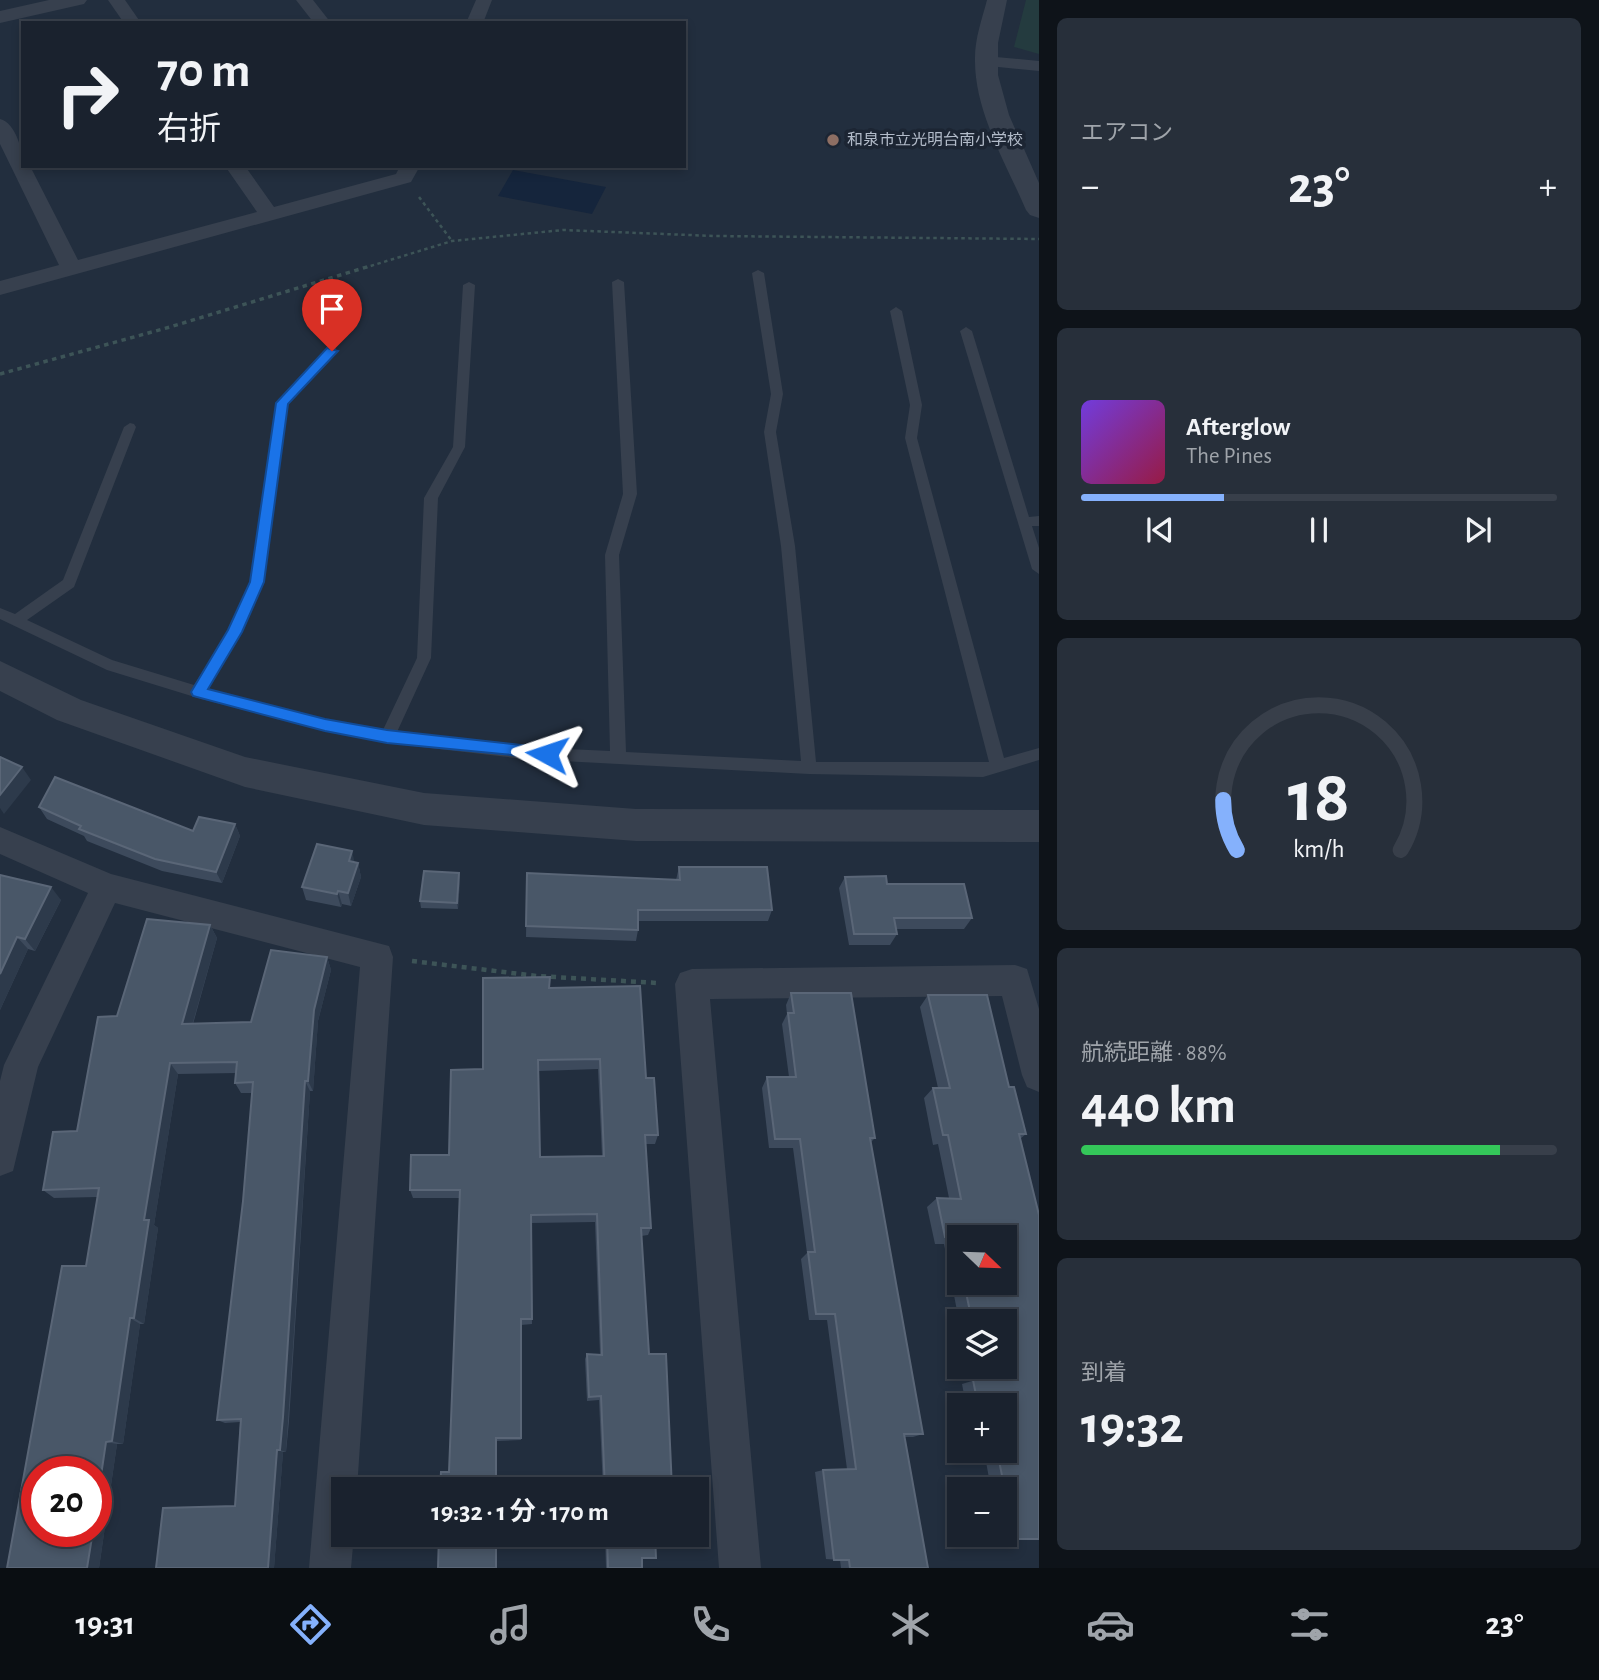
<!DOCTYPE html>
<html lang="ja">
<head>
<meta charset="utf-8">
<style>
	:root { --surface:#1a222e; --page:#272f3a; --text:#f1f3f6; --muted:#9fa4aa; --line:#383f4a; --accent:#85b1fc }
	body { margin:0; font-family:"Alegreya Sans","Noto Sans JP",sans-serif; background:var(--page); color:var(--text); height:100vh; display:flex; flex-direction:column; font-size:26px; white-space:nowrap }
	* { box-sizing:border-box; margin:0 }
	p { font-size:23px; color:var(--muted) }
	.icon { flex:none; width:38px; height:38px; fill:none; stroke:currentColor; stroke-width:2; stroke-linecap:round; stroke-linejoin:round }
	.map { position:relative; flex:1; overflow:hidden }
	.sheet { display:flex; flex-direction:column; gap:18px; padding:18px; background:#0e1319; width:560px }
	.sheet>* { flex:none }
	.hud { position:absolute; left:21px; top:21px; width:665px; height:147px; border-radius:0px; box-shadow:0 4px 10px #0003,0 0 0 2px var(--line); background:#1a222e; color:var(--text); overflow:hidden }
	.needle { width:46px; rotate:113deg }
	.tools { position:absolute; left:947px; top:1225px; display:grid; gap:14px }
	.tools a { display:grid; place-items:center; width:70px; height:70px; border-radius:0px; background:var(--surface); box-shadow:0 4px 10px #0003,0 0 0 2px var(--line); font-size:35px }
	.speed { position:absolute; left:21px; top:1456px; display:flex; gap:14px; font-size:35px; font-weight:700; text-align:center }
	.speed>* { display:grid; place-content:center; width:91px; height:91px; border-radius:50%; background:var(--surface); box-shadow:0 4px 10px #0003,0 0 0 2px var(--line); line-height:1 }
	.speed .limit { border:10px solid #d22; background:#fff; color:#111 }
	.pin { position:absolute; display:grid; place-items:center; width:60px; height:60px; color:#fff; margin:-72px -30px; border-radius:50% 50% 50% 0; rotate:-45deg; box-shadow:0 0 7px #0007 }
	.pin .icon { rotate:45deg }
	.me { position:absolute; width:77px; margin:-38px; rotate:275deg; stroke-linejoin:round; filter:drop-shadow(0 0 5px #0008) }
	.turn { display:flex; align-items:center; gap:24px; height:147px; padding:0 21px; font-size:32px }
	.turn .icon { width:91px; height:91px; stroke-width:2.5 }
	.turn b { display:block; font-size:49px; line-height:60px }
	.big { font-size:52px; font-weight:700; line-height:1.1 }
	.sheet .widget { flex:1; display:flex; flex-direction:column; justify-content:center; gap:10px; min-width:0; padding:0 24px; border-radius:10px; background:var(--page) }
	.sheet .dial { align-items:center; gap:0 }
	.dial svg { height:182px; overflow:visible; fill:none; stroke:var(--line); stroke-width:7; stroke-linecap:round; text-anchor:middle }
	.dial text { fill:var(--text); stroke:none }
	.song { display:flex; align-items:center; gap:21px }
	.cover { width:84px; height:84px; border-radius:10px; background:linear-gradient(135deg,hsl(260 70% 55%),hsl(340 70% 35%)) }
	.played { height:7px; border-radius:4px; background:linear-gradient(90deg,var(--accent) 30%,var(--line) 30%) }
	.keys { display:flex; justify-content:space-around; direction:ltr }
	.heat { display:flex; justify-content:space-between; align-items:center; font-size:38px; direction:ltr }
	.charge { height:10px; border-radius:5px; background:linear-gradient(90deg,#34c759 88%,var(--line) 0) }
	.trip { position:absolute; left:331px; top:1477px; width:378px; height:70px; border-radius:0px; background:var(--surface); box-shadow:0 4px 10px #0003,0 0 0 2px var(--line); font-weight:700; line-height:70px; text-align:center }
	.tabs { display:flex; height:112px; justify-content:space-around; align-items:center; background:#0a0e12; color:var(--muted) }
	.tabs .icon { width:49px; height:49px }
	.tabs .active { color:var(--accent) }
	.tabs b { font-size:32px; color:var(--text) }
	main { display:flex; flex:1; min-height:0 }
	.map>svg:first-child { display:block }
	.green { fill:#243b3f }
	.water { fill:#15253c }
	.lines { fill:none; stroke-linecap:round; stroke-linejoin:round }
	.path-far2 { stroke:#3d5457; stroke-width:2.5; stroke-dasharray:3.5 3.5; stroke-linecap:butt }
	.path-far1 { stroke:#3d5457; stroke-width:3.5; stroke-dasharray:4.5 4.5; stroke-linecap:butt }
	.path { stroke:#3d5457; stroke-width:4.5; stroke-dasharray:5 5; stroke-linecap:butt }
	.service { fill:#37404e; fill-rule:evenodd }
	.minor { fill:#37404e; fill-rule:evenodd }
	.tertiary { fill:#37404e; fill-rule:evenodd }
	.wall { fill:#3d4a5c; fill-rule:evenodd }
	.shaded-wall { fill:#2d3a4b }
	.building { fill:#495768; stroke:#5a6677; stroke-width:2; fill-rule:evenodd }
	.route { fill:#1a73e8; stroke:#114b97; stroke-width:2 }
	.education-dot { fill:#8d6e63; stroke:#1c2533; stroke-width:2.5 }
	.labels { text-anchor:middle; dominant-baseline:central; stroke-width:7; stroke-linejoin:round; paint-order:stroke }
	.far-poi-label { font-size:16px; fill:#b2bbc9; stroke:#1c2533; text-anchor:start }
</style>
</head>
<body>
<main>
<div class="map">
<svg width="1039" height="1568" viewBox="0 0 1039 1568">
	<rect width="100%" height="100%" fill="#222e3e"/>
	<polygon class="green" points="1026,0 1039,0 1039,54 1014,47"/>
	<polygon class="water" points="513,170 606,187 592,214 498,196"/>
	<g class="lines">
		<g class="path-far2">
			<polyline points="419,197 452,241"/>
			<polyline points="364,268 452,241 563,230 714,236 1039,239"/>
		</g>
		<polyline class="path-far1" points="0,374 170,327 370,266"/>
		<polyline class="path" points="412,961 537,976 658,983"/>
		<g class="service">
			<polygon points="758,270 764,273 783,394 776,432 795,546 816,762 989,762 905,438 910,405 890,311 896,307 902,311 922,405 917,438 1004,758 1039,748 1039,760 983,777 809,774 524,759 387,743 325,731 198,698 107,670 0,619 0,608 15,614 63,580 124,427 130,423 134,424 136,427 74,587 27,620 112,660 194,685 229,630 250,582 276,403 328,348 336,348 336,354 288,404 264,582 242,632 208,689 325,719 383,730 417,658 424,498 453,447 463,285 469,282 475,285 465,447 438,498 431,658 397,732 524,747 610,751 605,555 623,494 612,282 618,279 624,282 637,494 619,555 626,752 801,761 781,546 764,432 771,394 752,273"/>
			<polygon points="966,327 972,331 1029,517 1039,516 1039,526 1032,526 1039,548 1039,574 1032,569 960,331"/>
		</g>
		<g class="minor">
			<polygon points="108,0 125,0 141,23 124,23"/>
			<polygon points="296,0 313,0 331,23 314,23"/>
			<polygon points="476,0 492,0 483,23 466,23"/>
			<polygon points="985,56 1039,61 1039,71 979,65 976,61"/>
			<path d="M0,119C16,123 23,151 23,166H30L78,260L257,212L225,166H245L274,207L396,174L400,166H420L411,182L0,295V281L59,265L0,144Z"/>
			<polygon points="0,827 111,874 389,946 393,957 357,1489 343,1489 343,1535 354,1535 351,1568 309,1568 360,967 115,903 38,1067 13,1171 0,1176 0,1081 4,1065 88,893 0,854"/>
			<polygon points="1015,965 1027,969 1039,1009 1039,1092 1027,1087 1022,1075 1002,996 710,999 761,1568 719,1568 675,984 680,973 692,969"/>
		</g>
		<g class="tertiary">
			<polygon points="49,0 87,0 84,4 0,23 0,11"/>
			<path d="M987,0H1007L998,43V75L1009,115L1039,183V218L1030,215L1026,210C1006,163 974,111 975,58C975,38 982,19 987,0Z"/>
			<polygon points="0,661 81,700 245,757 424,793 636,809 1039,810 1039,842 636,841 424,825 245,787 57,720 0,691"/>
		</g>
	</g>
	<g class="wall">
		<polygon points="39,807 193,831 235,824 240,836 222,883 162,871 87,841 84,836 47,819"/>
		<polygon points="355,862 358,863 361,877 351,906 342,904 341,907 306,900 302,887"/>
		<polygon points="679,867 772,910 768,921 638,921 638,930 636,941 526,937 527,873 676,880"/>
		<polygon points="459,873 460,880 458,909 421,908 420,901"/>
		<polygon points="0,875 61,900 35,951 28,949 0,1010"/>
		<polygon points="845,877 887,884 972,918 964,929 896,929 897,934 890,945 849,945 839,888"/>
		<polygon points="210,925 217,938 193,1024 251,1022 327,957 331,970 318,1021 313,1091 310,1091 289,1421 286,1452 283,1452 274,1568 156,1568 235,1506 240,1422 225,1423 217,1420 243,1201 252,1093 241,1093 235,1083 236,1073 178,1074 154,1225 158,1228 144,1324 140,1324 123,1444 117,1444 99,1568 86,1266 97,1197 54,1198 43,1190 77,1131 117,1016"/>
		<path d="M549,988L646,1078L658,1135L655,1144H646L651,1228L648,1235L641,1236L649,1354L672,1489H603L599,1400L587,1401L585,1359L587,1354H600L595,1222L531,1223L532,1324L521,1325V1440L497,1441V1489H440L449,1472L460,1198H413L410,1190L449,1155L483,1069ZM598,1069L602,1156L540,1157L539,1071Z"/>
		<polygon points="791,993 875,1138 871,1142 923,1434 913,1437 904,1437 928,1568 841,1568 840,1560 826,1559 815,1472 823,1470 847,1469 827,1320 809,1320 801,1259 807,1253 793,1148 769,1148 762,1088 767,1077 789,1077 782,1024 787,1014 786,1005"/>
		<path d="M928,995L1009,1087L1026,1134L1020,1139L1039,1539H1001L1000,1535H1004V1489H991L984,1451H1004V1405H966L962,1384L972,1381L969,1367H1004V1321H959L944,1244H935L927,1207L937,1198H949L938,1144L933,1145L924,1098L933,1088H938L920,1007ZM959,1237L1004,1283H959Z"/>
		<polygon points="605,1535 655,1535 642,1558 642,1568 606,1568"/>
	</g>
	<g class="shaded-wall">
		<polygon points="22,767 31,780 4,814 0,808 0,795"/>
		<polygon points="235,824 240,836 222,883 216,872"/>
		<polygon points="352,851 355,864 349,861"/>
		<polygon points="358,863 361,877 351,906 348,893"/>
		<polygon points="459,873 460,880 458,909 457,903"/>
		<polygon points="51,887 61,900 35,951 25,939"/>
		<polygon points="338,891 342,904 341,907 337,894"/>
		<polygon points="210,925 217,938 189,1036 182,1024"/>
		<polygon points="17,937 28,949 0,1010 0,974"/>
		<polygon points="327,957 331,970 318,1021 313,1091 308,1081 314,1010"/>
		<polygon points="170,1063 178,1074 154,1225 158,1228 144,1324 134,1318 144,1220"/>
		<polygon points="305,1081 310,1091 286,1452 280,1450"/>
		<polygon points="130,1318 140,1324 123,1444 112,1441"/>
		<polygon points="106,1442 117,1444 99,1568 87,1568 93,1531 96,1531 96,1509"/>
		<polygon points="277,1450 283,1452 274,1568 268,1568"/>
	</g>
	<g class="building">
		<polygon points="0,757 22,767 0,795"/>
		<polygon points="55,777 193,831 199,817 235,824 216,872 155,859 79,829 81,826 39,807"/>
		<polygon points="317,844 352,851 349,861 358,863 348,893 338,891 337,894 302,887"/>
		<polygon points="679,867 767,867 772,910 638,910 638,930 526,926 527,873 680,880"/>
		<polygon points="424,871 459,873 457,903 420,901"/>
		<polygon points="0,875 51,887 25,939 17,937 0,974"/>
		<polygon points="886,876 887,884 964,884 972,918 894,918 897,934 854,934 845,877"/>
		<polygon points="147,919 210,925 182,1024 251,1022 271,950 327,957 314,1010 308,1081 305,1081 283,1417 280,1450 277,1450 268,1568 156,1568 163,1508 235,1506 241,1419 217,1420 243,1201 253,1082 235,1083 237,1062 170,1063 144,1220 149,1220 134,1318 130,1318 112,1441 106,1442 96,1509 96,1472 37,1472 37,1531 93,1531 87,1568 7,1568 62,1266 86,1266 99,1188 43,1190 53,1132 77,1131 98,1017 117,1016"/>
		<path d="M550,977L549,988L640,986L646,1078H654L658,1135H645L651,1228H641L649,1354H666L672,1489H605L601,1396L589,1397L587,1354L602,1355L597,1214L531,1215L532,1319H521V1438H496V1489H440L441,1472H449L460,1190H410L411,1155H449L451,1070L483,1069V978ZM600,1059L604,1156L540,1157L538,1060Z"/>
		<polygon points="791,993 851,993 875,1138 870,1138 923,1434 904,1434 928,1568 850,1568 849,1560 834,1560 823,1470 856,1469 835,1314 816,1314 808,1252 815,1252 800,1139 775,1139 767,1077 796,1077 788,1013 794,1013"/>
		<polygon points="928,995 987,995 1009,1087 1014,1087 1026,1134 1019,1134 1039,1215 1039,1539 1015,1539 997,1451 1004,1451 1004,1405 978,1405 973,1380 984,1380 981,1367 1004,1367 1004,1321 972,1321 964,1283 1004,1283 1004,1237 959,1237 959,1260 954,1237 945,1237 937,1198 961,1199 948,1135 943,1135 933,1088 950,1088"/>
		<polygon points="439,1535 496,1535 496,1568 438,1568"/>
		<polygon points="607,1535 655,1535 656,1558 642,1558 642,1568 608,1568"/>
	</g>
	<polygon class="route" points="327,348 338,351 288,404 264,582 242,632 208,689 325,719 387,730 547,748 555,754 553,759 387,743 325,731 193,696 191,692 228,630 250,582 276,403"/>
	<circle class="education-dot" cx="833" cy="140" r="7"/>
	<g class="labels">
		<g class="far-poi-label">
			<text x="847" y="140">和泉市立光明台南小学校</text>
		</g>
	</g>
</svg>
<div class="tools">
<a><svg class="needle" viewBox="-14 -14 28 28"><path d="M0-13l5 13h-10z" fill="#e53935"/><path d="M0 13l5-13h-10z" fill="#9fa4aa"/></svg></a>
<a><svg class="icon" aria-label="layers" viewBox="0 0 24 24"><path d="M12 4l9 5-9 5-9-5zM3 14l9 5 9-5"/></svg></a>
<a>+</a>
<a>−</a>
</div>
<div class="speed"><div class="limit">20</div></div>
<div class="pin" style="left:332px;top:351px;background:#d93025"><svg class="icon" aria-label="arrive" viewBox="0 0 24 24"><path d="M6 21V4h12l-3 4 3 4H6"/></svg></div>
<svg class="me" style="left:547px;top:754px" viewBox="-20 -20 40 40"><path d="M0-17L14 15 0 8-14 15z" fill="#1a73e8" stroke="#fff" stroke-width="4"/></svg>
<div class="trip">19:32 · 1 分 · 170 m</div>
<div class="hud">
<div class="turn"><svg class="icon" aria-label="right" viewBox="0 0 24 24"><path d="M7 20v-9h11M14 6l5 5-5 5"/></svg><div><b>70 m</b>右折</div></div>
</div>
</div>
<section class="sheet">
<div class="widget"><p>エアコン</p>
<div class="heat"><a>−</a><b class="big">23°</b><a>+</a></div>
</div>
<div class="widget">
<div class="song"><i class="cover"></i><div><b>Afterglow</b><p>The Pines</p></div></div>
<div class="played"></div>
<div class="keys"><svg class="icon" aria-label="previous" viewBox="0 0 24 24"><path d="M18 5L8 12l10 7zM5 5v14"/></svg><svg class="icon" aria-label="pause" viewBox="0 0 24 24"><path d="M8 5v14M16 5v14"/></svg><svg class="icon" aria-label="next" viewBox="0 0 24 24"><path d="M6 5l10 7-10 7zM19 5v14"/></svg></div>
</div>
<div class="widget dial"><svg viewBox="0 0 100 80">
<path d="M14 69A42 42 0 1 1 86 69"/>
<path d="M14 69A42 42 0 0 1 8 47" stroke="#85b1fc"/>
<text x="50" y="56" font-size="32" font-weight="700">18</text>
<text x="50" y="72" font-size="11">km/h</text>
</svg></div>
<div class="widget"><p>航続距離 · 88%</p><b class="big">440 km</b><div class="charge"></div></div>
<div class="widget"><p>到着</p><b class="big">19:32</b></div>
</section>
</main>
<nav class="tabs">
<b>19:31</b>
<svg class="icon active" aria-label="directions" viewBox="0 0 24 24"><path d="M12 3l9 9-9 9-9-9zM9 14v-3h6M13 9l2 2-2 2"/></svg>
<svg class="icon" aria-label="music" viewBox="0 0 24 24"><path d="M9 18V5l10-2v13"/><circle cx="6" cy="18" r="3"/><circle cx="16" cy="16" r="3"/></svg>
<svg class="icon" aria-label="phone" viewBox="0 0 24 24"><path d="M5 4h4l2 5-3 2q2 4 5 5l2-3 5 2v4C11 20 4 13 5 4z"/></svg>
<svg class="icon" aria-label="climate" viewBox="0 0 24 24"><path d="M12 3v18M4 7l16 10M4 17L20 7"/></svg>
<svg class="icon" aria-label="car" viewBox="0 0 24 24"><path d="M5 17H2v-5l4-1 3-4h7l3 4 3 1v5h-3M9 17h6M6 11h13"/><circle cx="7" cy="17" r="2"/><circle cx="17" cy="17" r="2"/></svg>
<svg class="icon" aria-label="filters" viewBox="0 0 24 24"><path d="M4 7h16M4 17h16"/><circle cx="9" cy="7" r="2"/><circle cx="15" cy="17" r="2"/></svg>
<b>23°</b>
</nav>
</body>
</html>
